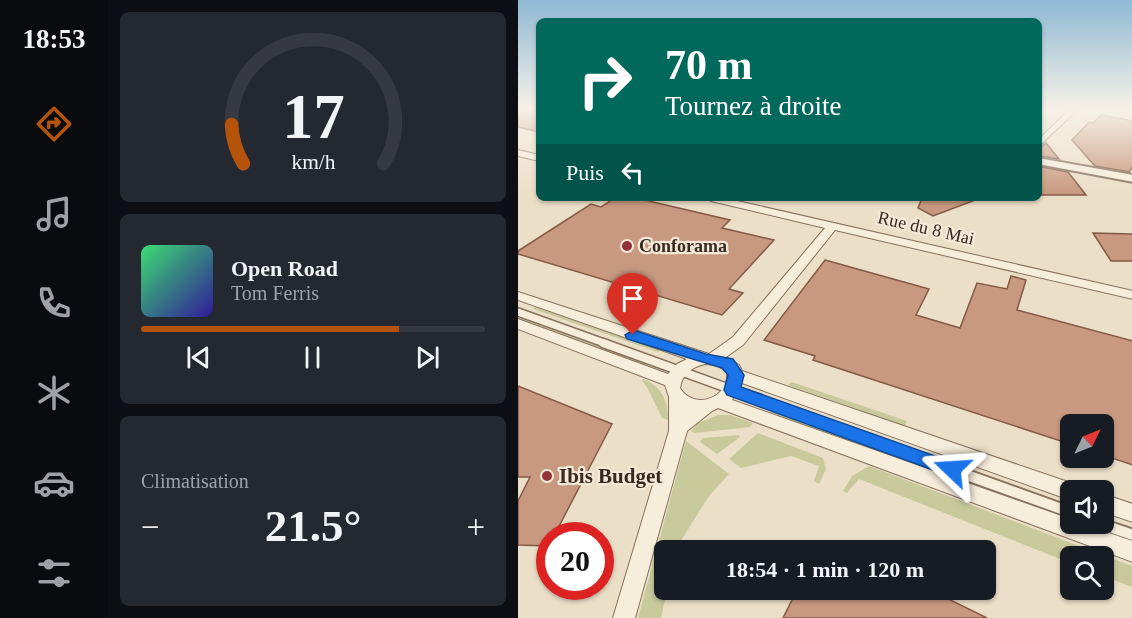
<!DOCTYPE html>
<html lang="fr">
<head>
<meta charset="utf-8">
<style>
	:root { --surface:#171b24; --page:#242831; --text:#f1f3f6; --muted:#9ea1a6; --line:#363941; --accent:#b45309 }
	body { margin:0; font-family:"Times New Roman",serif; background:var(--page); color:var(--text); height:100vh; display:flex; flex-direction:column; font-size:22px; white-space:nowrap }
	* { box-sizing:border-box; margin:0 }
	p { font-size:20px; color:var(--muted) }
	.icon { flex:none; width:33px; height:33px; fill:none; stroke:currentColor; stroke-width:2; stroke-linecap:round; stroke-linejoin:round }
	.map { position:relative; flex:1; overflow:hidden }
	.drawer { display:flex; flex-direction:column; gap:12px; padding:12px; background:#0d0f14; width:410px }
	.drawer>* { flex:none }
	.banner { position:absolute; left:18px; top:18px; width:506px; height:183px; border-radius:9px; box-shadow:0 2px 4px #0004; background:#00695c; color:#fff; overflow:hidden }
	.needle { width:39px; rotate:47deg }
	.tools { position:absolute; left:542px; top:414px; display:grid; gap:12px }
	.tools a { display:grid; place-items:center; width:54px; height:54px; border-radius:9px; background:var(--surface); box-shadow:0 2px 4px #0004; font-size:30px }
	.speed { position:absolute; left:18px; top:522px; display:flex; gap:12px; font-size:30px; font-weight:700; text-align:center }
	.speed>* { display:grid; place-content:center; width:78px; height:78px; border-radius:50%; background:var(--surface); box-shadow:0 2px 4px #0004; line-height:1 }
	.speed .limit { border:9px solid #d22; background:#fff; color:#111 }
	.pin { position:absolute; display:grid; place-items:center; width:51px; height:51px; color:#fff; margin:-62px -26px; border-radius:50% 50% 50% 0; rotate:-45deg; box-shadow:0 0 6px #0007 }
	.pin .icon { rotate:45deg }
	.me { position:absolute; width:66px; margin:-33px; rotate:290deg; stroke-linejoin:round; filter:drop-shadow(0 0 4px #0008) }
	.turn { display:flex; align-items:center; gap:21px; height:126px; padding:0 30px; font-size:27px }
	.turn .icon { width:78px; height:78px; stroke-width:2.5 }
	.turn b { display:block; font-size:42px; line-height:51px }
	.then { display:flex; align-items:center; height:57px; padding:0 30px; background:#0003; gap:12px; font-size:22px }
	.big { font-size:45px; font-weight:700; line-height:1.1 }
	.drawer .widget { flex:1; display:flex; flex-direction:column; justify-content:center; gap:9px; min-width:0; padding:0 21px; border-radius:9px; background:var(--page) }
	.drawer .dial { align-items:center; gap:0 }
	.dial svg { height:156px; overflow:visible; fill:none; stroke:var(--line); stroke-width:7; stroke-linecap:round; text-anchor:middle }
	.dial text { fill:var(--text); stroke:none }
	.song { display:flex; align-items:center; gap:18px }
	.cover { width:72px; height:72px; border-radius:9px; background:linear-gradient(135deg,hsl(140 70% 55%),hsl(250 70% 35%)) }
	.played { height:6px; border-radius:3px; background:linear-gradient(90deg,var(--accent) 75%,var(--line) 75%) }
	.keys { display:flex; justify-content:space-around; direction:ltr }
	.heat { display:flex; justify-content:space-between; align-items:center; font-size:33px; direction:ltr }
	.trip { position:absolute; left:136px; top:540px; width:342px; height:60px; border-radius:9px; background:var(--surface); box-shadow:0 2px 4px #0004; font-weight:700; line-height:60px; text-align:center }
	main { display:flex; flex:1; min-height:0 }
	.menu { display:flex; flex-direction:column; width:108px; justify-content:space-around; align-items:center; background:#090b0e; color:var(--muted) }
	.menu .icon { width:42px; height:42px }
	.menu .selected { color:var(--accent) }
	.menu b { font-size:27px; color:var(--text) }
	.map>svg:first-child { display:block }
	.green { fill:#c8ca9c }
	.building { fill:#c89980; stroke:#855a45; stroke-width:1.5 }
	.lines { fill:none; stroke-linecap:round; stroke-linejoin:round }
	.service-far2-casing { stroke:#87715e; stroke-width:10 }
	.service-far1-casing { stroke:#87715e; stroke-width:11 }
	.service-casing { stroke:#87715e; stroke-width:14 }
	.minor-casing { stroke:#87715e; stroke-width:2 }
	.tertiary-casing { stroke:#87715e; stroke-width:4 }
	.service-far2 { stroke:#f7eddb; stroke-width:7 }
	.service-far1 { stroke:#f7eddb; stroke-width:8 }
	.service { stroke:#f7eddb; stroke-width:10 }
	.minor { fill:#f7eddb; fill-rule:evenodd }
	.tertiary { fill:#f7eddb; fill-rule:evenodd }
	.route { fill:#1a73e8; stroke:#114b97; stroke-width:1.5 }
	.poi-dot { fill:#923239; stroke:#f4e9d7; stroke-width:2 }
	.labels { text-anchor:middle; dominant-baseline:central; stroke-width:4.5; stroke-linejoin:round; paint-order:stroke }
	.street-label { font-size:18px; fill:#382a21; stroke:#f4e9d7 }
	.poi-label { font-size:18px; font-weight:bold; fill:#382a21; stroke:#f4e9d7; text-anchor:start }
	.near-poi-label { font-size:21px; font-weight:bold; fill:#382a21; stroke:#f4e9d7; text-anchor:start }
</style>
</head>
<body>
<main>
<nav class="menu">
<b>18:53</b>
<svg class="icon selected" aria-label="directions" viewBox="0 0 24 24"><path d="M12 3l9 9-9 9-9-9zM9 14v-3h6M13 9l2 2-2 2"/></svg>
<svg class="icon" aria-label="music" viewBox="0 0 24 24"><path d="M9 18V5l10-2v13"/><circle cx="6" cy="18" r="3"/><circle cx="16" cy="16" r="3"/></svg>
<svg class="icon" aria-label="phone" viewBox="0 0 24 24"><path d="M5 4h4l2 5-3 2q2 4 5 5l2-3 5 2v4C11 20 4 13 5 4z"/></svg>
<svg class="icon" aria-label="climate" viewBox="0 0 24 24"><path d="M12 3v18M4 7l16 10M4 17L20 7"/></svg>
<svg class="icon" aria-label="car" viewBox="0 0 24 24"><path d="M5 17H2v-5l4-1 3-4h7l3 4 3 1v5h-3M9 17h6M6 11h13"/><circle cx="7" cy="17" r="2"/><circle cx="17" cy="17" r="2"/></svg>
<svg class="icon" aria-label="filters" viewBox="0 0 24 24"><path d="M4 7h16M4 17h16"/><circle cx="9" cy="7" r="2"/><circle cx="15" cy="17" r="2"/></svg>
</nav>
<section class="drawer">
<div class="widget dial"><svg viewBox="0 0 100 80">
<path d="M14 69A42 42 0 1 1 86 69"/>
<path d="M14 69A42 42 0 0 1 8 49" stroke="#b45309"/>
<text x="50" y="56" font-size="32" font-weight="700">17</text>
<text x="50" y="72" font-size="11">km/h</text>
</svg></div>
<div class="widget">
<div class="song"><i class="cover"></i><div><b>Open Road</b><p>Tom Ferris</p></div></div>
<div class="played"></div>
<div class="keys"><svg class="icon" aria-label="previous" viewBox="0 0 24 24"><path d="M18 5L8 12l10 7zM5 5v14"/></svg><svg class="icon" aria-label="pause" viewBox="0 0 24 24"><path d="M8 5v14M16 5v14"/></svg><svg class="icon" aria-label="next" viewBox="0 0 24 24"><path d="M6 5l10 7-10 7zM19 5v14"/></svg></div>
</div>
<div class="widget"><p>Climatisation</p>
<div class="heat"><a>−</a><b class="big">21.5°</b><a>+</a></div>
</div>
</section>
<div class="map">
<svg width="615" height="618" viewBox="0 0 615 618">
	<rect width="100%" height="100%" fill="#ecdfc8"/>
	<g class="green">
		<polygon points="17,307 142,350 140,352 15,309"/>
		<polygon points="3,317 129,362 127,366 1,319"/>
		<path d="M125,379C144,386 150,401 150,420L144,418L129,387L124,381Z"/>
		<polygon points="274,382 389,421 387,426 270,385"/>
		<polygon points="254,411 425,472 424,476 252,413"/>
		<polygon points="200,415 212,415 235,423 232,427 177,433 173,431 180,423"/>
		<polygon points="240,433 305,458 308,469 301,484 296,481 301,466 273,456 223,468 211,459"/>
		<polygon points="221,435 222,437 199,454 182,442 185,438"/>
		<polygon points="168,441 211,474 191,496 157,550 147,550 149,590 143,618 120,618"/>
		<polygon points="351,466 614,566 614,587 585,576 585,556 552,556 552,563 341,479 329,493 325,491 334,476"/>
	</g>
	<g class="building">
		<polygon points="0,108 21,108 21,132 0,127"/>
		<polygon points="583,115 615,121 615,166 611,172 577,166 554,140 571,122 575,123"/>
		<polygon points="528,143 541,159 520,156 520,149"/>
		<polygon points="520,166 550,172 568,195 520,195"/>
		<polygon points="97,198 118,198 212,220 204,228 256,240 211,289 225,293 204,315 0,254 0,251 73,204 83,207"/>
		<polygon points="404,198 460,198 460,199 415,216 400,208"/>
		<polygon points="575,233 615,234 615,261 593,261"/>
		<polygon points="307,260 411,289 398,315 442,328 459,283 489,289 493,276 508,280 499,310 615,341 615,465 585,455 585,424 552,424 552,444 295,360 297,356 246,340"/>
		<polygon points="0,386 94,424 36,536 32,536 30,546 0,545 0,501 12,477 0,477"/>
		<polygon points="279,590 412,590 469,618 265,618"/>
	</g>
	<g class="lines">
		<defs>
			<polyline id="service-far2" points="0,312 89,344"/>
			<polyline id="service-far1" points="85,343 425,466"/>
			<g id="service">
				<polyline points="421,465 552,512"/>
				<polyline points="583,524 615,535"/>
			</g>
			<g id="minor">
				<polygon points="553,108 561,108 520,147 520,140"/>
				<polygon points="0,150 21,155 21,161 0,156"/>
				<path d="M188,198H206L615,291V299L317,230L225,345L208,357L221,365L224,371L559,485L561,490H552V500L224,383L214,400L552,519V524H564L615,541V562L200,408L194,411L169,431L117,618H95L151,431V397L147,385L0,329V319L150,374L159,364L169,359L0,300V292L191,354L215,337L307,228L193,201ZM187,364L199,365L209,372C212,398 176,411 162,388C164,374 174,367 187,364Z"/>
				<polygon points="585,494 615,504 615,522 585,512"/>
			</g>
			<polygon id="tertiary" points="520,158 615,175 615,182 520,164"/>
		</defs>
		<use href="#service-far2" class="service-far2-casing"/>
		<use href="#service-far1" class="service-far1-casing"/>
		<use href="#service" class="service-casing"/>
		<use href="#minor" class="minor-casing"/>
		<use href="#tertiary" class="tertiary-casing"/>
		<use href="#service-far2" class="service-far2"/>
		<use href="#service-far1" class="service-far1"/>
		<use href="#service" class="service"/>
		<use href="#minor" class="minor"/>
		<use href="#tertiary" class="tertiary"/>
	</g>
	<linearGradient id="sky" x2="0" y2="1"><stop stop-color="#8fb9d5"/><stop offset="0.56" stop-color="#f6f1e6"/><stop offset="1" stop-color="#f6f1e6" stop-opacity="0"/></linearGradient>
	<rect width="615" height="194" fill="url(#sky)"/>
	<polygon class="route" points="115,330 188,354 215,359 226,375 223,387 440,464 443,469 440,475 434,477 209,395 206,390 210,375 204,368 109,339 107,335"/>
	<g class="poi-dot">
		<circle cx="109" cy="246" r="6"/>
		<circle cx="29" cy="476" r="6"/>
	</g>
	<g class="labels">
		<g class="street-label">
			<text transform="translate(408 228) rotate(13)">Rue du 8 Mai</text>
		</g>
		<g class="poi-label">
			<text x="121" y="246">Conforama</text>
		</g>
		<g class="near-poi-label">
			<text x="41" y="476">Ibis Budget</text>
		</g>
	</g>
</svg>
<div class="tools">
<a><svg class="needle" viewBox="-14 -14 28 28"><path d="M0-13l5 13h-10z" fill="#e53935"/><path d="M0 13l5-13h-10z" fill="#9ea1a6"/></svg></a>
<a><svg class="icon" aria-label="sound" viewBox="0 0 24 24"><path d="M4 9h4l5-4v14l-5-4H4zM17 9q2 3 0 6"/></svg></a>
<a><svg class="icon" aria-label="search" viewBox="0 0 24 24"><circle cx="10" cy="10" r="6"/><path d="M15 15l6 6"/></svg></a>
</div>
<div class="speed"><div class="limit">20</div></div>
<div class="pin" style="left:115px;top:335px;background:#d93025"><svg class="icon" aria-label="arrive" viewBox="0 0 24 24"><path d="M6 21V4h12l-3 4 3 4H6"/></svg></div>
<svg class="me" style="left:434px;top:469px" viewBox="-20 -20 40 40"><path d="M0-17L14 15 0 8-14 15z" fill="#1a73e8" stroke="#fff" stroke-width="4"/></svg>
<div class="trip">18:54 · 1 min · 120 m</div>
<div class="banner">
<div class="turn"><svg class="icon" aria-label="right" viewBox="0 0 24 24"><path d="M7 20v-9h11M14 6l5 5-5 5"/></svg><div><b>70 m</b>Tournez à droite</div></div>
<div class="then">Puis<svg class="icon" aria-label="left" viewBox="0 0 24 24"><path d="M17 20v-9H6M10 6l-5 5 5 5"/></svg></div>
</div>
</div>
</main>
</body>
</html>
